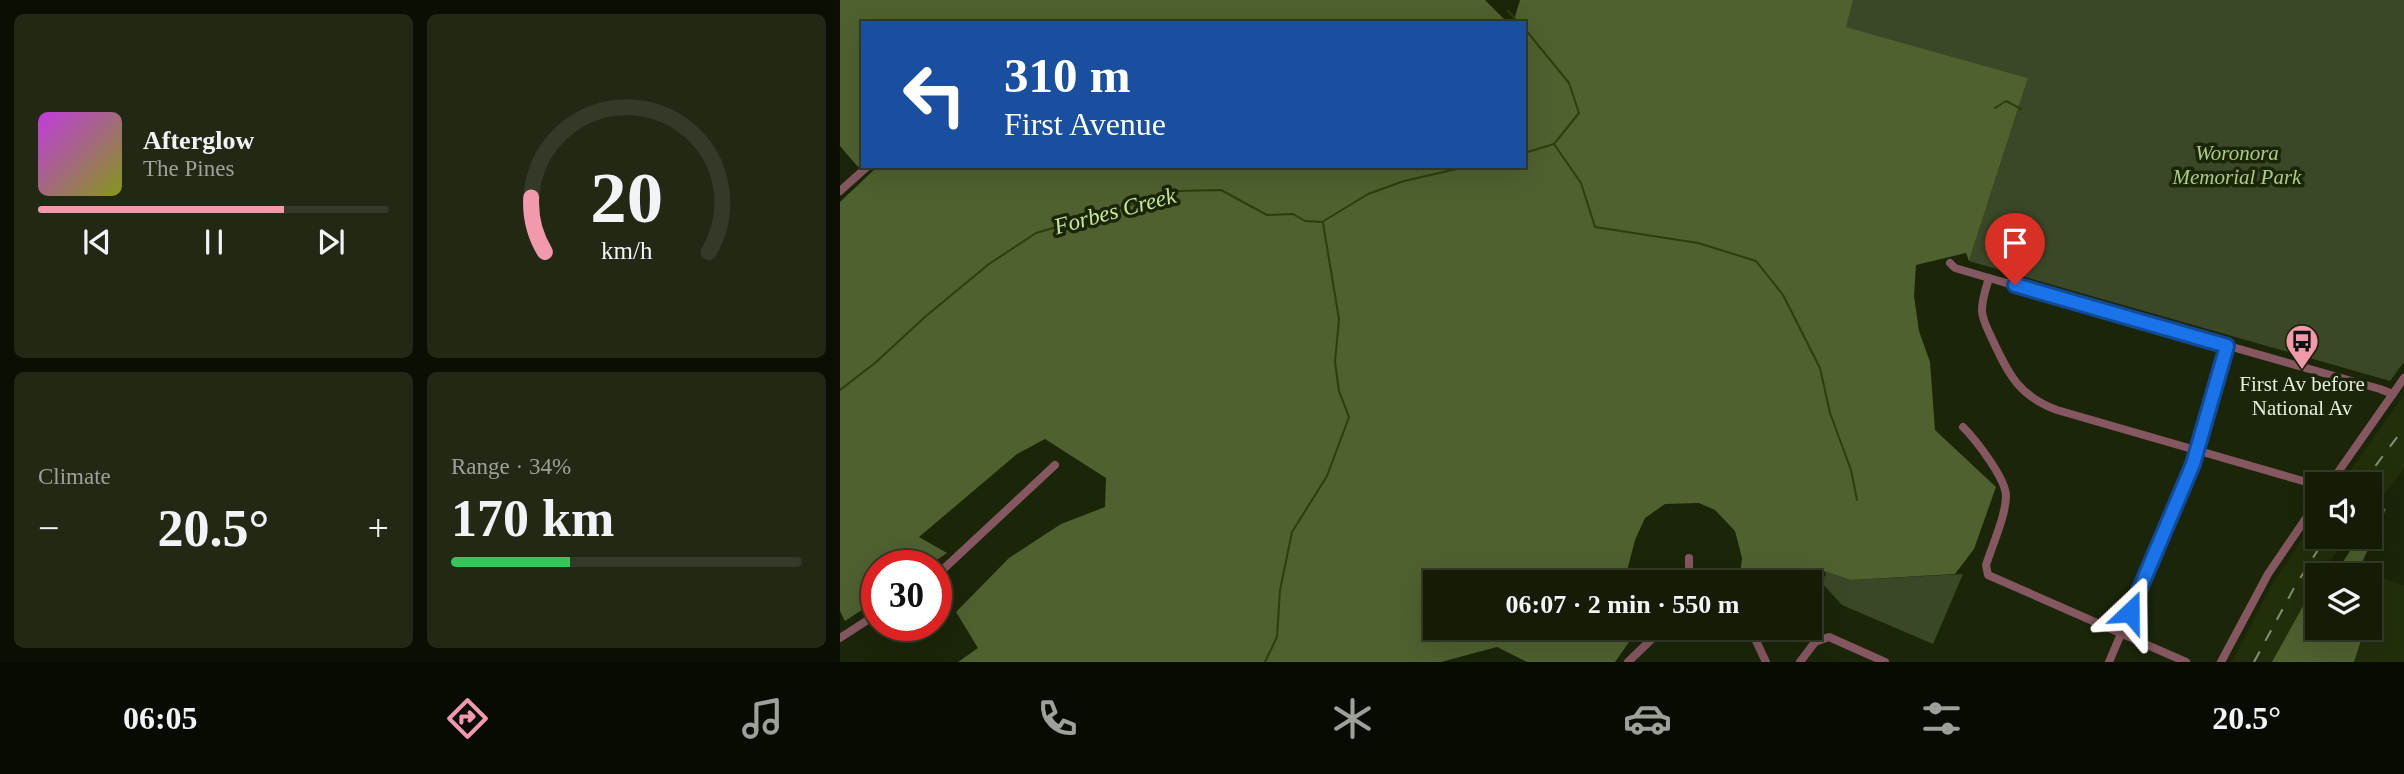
<!DOCTYPE html>
<html lang="en">
<head>
<meta charset="utf-8">
<style>
	:root { --surface:#141c06; --page:#212914; --text:#f1f3f6; --muted:#9da19b; --line:#333a28; --accent:#f29aac }
	body { margin:0; font-family:Georgia,serif; background:var(--page); color:var(--text); height:100vh; display:flex; flex-direction:column; font-size:26px; white-space:nowrap }
	* { box-sizing:border-box; margin:0 }
	p { font-size:23px; color:var(--muted) }
	.icon { flex:none; width:38px; height:38px; fill:none; stroke:currentColor; stroke-width:2; stroke-linecap:round; stroke-linejoin:round }
	.map { position:relative; flex:1; overflow:hidden }
	.sheet { display:flex; flex-direction:column; gap:14px; padding:14px; background:#0b0f03; width:840px }
	.sheet>* { flex:none }
	.top-card { position:absolute; left:21px; top:21px; width:665px; height:147px; border-radius:0px; box-shadow:0 7px 28px #0002,0 0 0 2px var(--line); background:#1a4fa0; color:#fff; overflow:hidden }
	.buttons { position:absolute; left:1465px; top:472px; display:grid; gap:14px }
	.buttons a { display:grid; place-items:center; width:77px; height:77px; border-radius:0px; background:var(--surface); box-shadow:0 7px 28px #0002,0 0 0 2px var(--line); font-size:35px }
	.speed { position:absolute; left:21px; top:550px; display:flex; gap:14px; font-size:35px; font-weight:700; text-align:center }
	.speed>* { display:grid; place-content:center; width:91px; height:91px; border-radius:50%; background:var(--surface); box-shadow:0 7px 28px #0002,0 0 0 2px var(--line); line-height:1 }
	.speed .limit { border:10px solid #d22; background:#fff; color:#111 }
	.pin { position:absolute; display:grid; place-items:center; width:60px; height:60px; color:#fff; margin:-72px -30px; border-radius:50% 50% 50% 0; rotate:-45deg; box-shadow:0 0 7px #0007 }
	.pin .icon { rotate:45deg }
	.me { position:absolute; width:77px; margin:-38px; rotate:23deg; stroke-linejoin:round; filter:drop-shadow(0 0 5px #0008) }
	.turn { display:flex; align-items:center; gap:24px; height:147px; padding:0 28px; font-size:32px }
	.turn .icon { width:91px; height:91px; stroke-width:2.5 }
	.turn b { display:block; font-size:49px; line-height:60px }
	.big { font-size:52px; font-weight:700; line-height:1.1 }
	.sheet .widget { flex:1; display:flex; flex-direction:column; justify-content:center; gap:10px; min-width:0; padding:0 24px; border-radius:10px; background:var(--page) }
	.sheet .dial { align-items:center; gap:0 }
	.dial svg { height:182px; overflow:visible; fill:none; stroke:var(--line); stroke-width:7; stroke-linecap:round; text-anchor:middle }
	.dial text { fill:var(--text); stroke:none }
	.song { display:flex; align-items:center; gap:21px }
	.cover { width:84px; height:84px; border-radius:10px; background:linear-gradient(135deg,hsl(290 70% 55%),hsl(70 70% 35%)) }
	.played { height:7px; border-radius:4px; background:linear-gradient(90deg,var(--accent) 70%,var(--line) 70%) }
	.keys { display:flex; justify-content:space-around; direction:ltr }
	.heat { display:flex; justify-content:space-between; align-items:center; font-size:38px; direction:ltr }
	.charge { height:10px; border-radius:5px; background:linear-gradient(90deg,#34c759 34%,var(--line) 0) }
	.sheet .tiles { flex:1; display:grid; gap:14px; grid-template-columns:repeat(2,1fr) }
	.trip { position:absolute; left:583px; top:570px; width:399px; height:70px; border-radius:0px; background:var(--surface); box-shadow:0 7px 28px #0002,0 0 0 2px var(--line); font-weight:700; line-height:70px; text-align:center }
	.tab-bar { display:flex; height:112px; justify-content:space-around; align-items:center; background:#080b02; color:var(--muted) }
	.tab-bar .icon { width:49px; height:49px }
	.tab-bar .selected { color:var(--accent) }
	.tab-bar b { font-size:32px; color:var(--text) }
	main { display:flex; flex:1; min-height:0 }
	.map>svg:first-child { display:block }
	.built { fill:#222f0b; fill-rule:evenodd }
	.green { fill:#3b4828 }
	.forest { fill:#4e612f }
	.lines { fill:none; stroke-linecap:round; stroke-linejoin:round }
	.stream { stroke:#2d3f0a; stroke-width:2 }
	.minor { stroke:#855760; stroke-width:8 }
	.rail { stroke:#868f78; stroke-width:2; stroke-dasharray:12 12; stroke-linecap:butt }
	.route-casing { stroke:#114b97; stroke-width:18 }
	.route { stroke:#1a73e8; stroke-width:12 }
	.labels { text-anchor:middle; dominant-baseline:central; stroke-width:7; stroke-linejoin:round; paint-order:stroke }
	.park-label { font-size:21px; font-style:italic; fill:#adcc7f; stroke:#1b2508 }
	.poi-label { font-size:21px; fill:#e5eddb; stroke:#1b2508 }
	.water-label { font-size:23px; font-style:italic; fill:#c9e99a; stroke:#1b2508 }
</style>
</head>
<body>
<main>
<section class="sheet">
<div class="tiles">
<div class="widget">
<div class="song"><i class="cover"></i><div><b>Afterglow</b><p>The Pines</p></div></div>
<div class="played"></div>
<div class="keys"><svg class="icon" aria-label="previous" viewBox="0 0 24 24"><path d="M18 5L8 12l10 7zM5 5v14"/></svg><svg class="icon" aria-label="pause" viewBox="0 0 24 24"><path d="M8 5v14M16 5v14"/></svg><svg class="icon" aria-label="next" viewBox="0 0 24 24"><path d="M6 5l10 7-10 7zM19 5v14"/></svg></div>
</div>
<div class="widget dial"><svg viewBox="0 0 100 80">
<path d="M14 69A42 42 0 1 1 86 69"/>
<path d="M14 69A42 42 0 0 1 8 45" stroke="#f29aac"/>
<text x="50" y="56" font-size="32" font-weight="700">20</text>
<text x="50" y="72" font-size="11">km/h</text>
</svg></div>
<div class="widget"><p>Climate</p>
<div class="heat"><a>−</a><b class="big">20.5°</b><a>+</a></div>
</div>
<div class="widget"><p>Range · 34%</p><b class="big">170 km</b><div class="charge"></div></div>
</div>
</section>
<div class="map">
<svg width="1564" height="662" viewBox="0 0 1564 662">
	<rect width="100%" height="100%" fill="#1b2508"/>
	<g class="built">
		<polygon points="1564,395 1564,469 1530,512 1530,485 1500,485"/>
		<path d="M1477,516V537H1509L1489,562L1564,585V662H1392L1431,586ZM1477,576H1530V628H1477Z"/>
	</g>
	<g class="green">
		<polygon points="1013,0 1564,0 1564,362 1550,381 1129,261 1188,78 1005,27"/>
		<polygon points="984,571 1011,580 1123,574 1093,644 1002,605 980,581 986,575"/>
	</g>
	<g class="forest">
		<polygon points="0,0 645,0 668,23 23,23 23,161 18,167 0,146"/>
		<polygon points="680,0 1013,0 1006,27 1188,78 1129,261 1126,253 1076,265 1074,296 1079,331 1090,362 1095,430 1156,487 1134,549 1115,574 1011,580 984,571 967,583 899,583 902,558 895,531 875,510 859,503 825,504 805,518 795,540 786,575 788,583 595,583 595,628 799,628 775,662 687,662 657,647 601,662 118,662 138,648 116,612 169,558 221,524 265,507 266,478 205,439 177,454 79,537 107,553 89,565 37,565 37,600 5,621 0,611 0,202 38,166 684,166 684,23 673,23"/>
		<polygon points="1538,507 1546,509 1516,576 1480,576 1489,562 1501,565 1519,537 1530,537 1530,520"/>
		<polygon points="1477,581 1477,628 1525,628 1514,662 1432,662"/>
	</g>
	<g class="lines">
		<g class="stream">
			<polyline points="668,11 679,23"/>
			<polyline points="684,28 729,83 739,113 714,144 684,153"/>
			<polyline points="1155,108 1166,101 1181,109"/>
			<polyline points="714,144 741,183 755,227 858,243 916,261 943,295 980,368 990,413 1011,470 1017,500"/>
			<polyline points="0,390 35,363 86,316 149,264 196,233 338,191 381,190 427,215 453,214 465,221 482,222 528,194 564,181 630,166"/>
			<polyline points="425,662 437,637 440,590 452,532 487,476 509,417 499,391 495,362 499,319 483,223"/>
		</g>
		<g class="minor">
			<polyline points="0,191 28,166"/>
			<polyline points="1110,263 1115,268 1149,278 1540,389 1553,394"/>
			<path d="M1149,278C1146,288 1142,299 1142,310C1142,321 1149,331 1153,341C1169,375 1179,396 1217,410L1477,485"/>
			<path d="M1123,427C1136,440 1166,479 1166,496C1166,515 1152,546 1146,565L1148,575L1346,662"/>
			<polyline points="1489,485 1564,378"/>
			<polyline points="96,576 215,465"/>
			<polyline points="849,583 849,558"/>
			<polyline points="910,628 926,662"/>
			<polyline points="0,638 37,614"/>
			<polyline points="788,662 816,635 826,628"/>
			<polyline points="960,662 975,642 989,637 1045,662"/>
			<polyline points="1269,662 1353,464 1387,346"/>
			<polyline points="1381,662 1428,574 1477,502"/>
		</g>
		<g class="rail">
			<polyline points="1521,485 1564,428"/>
			<polyline points="1414,662 1454,588 1486,537"/>
		</g>
	</g>
	<g class="lines">
		<defs>
			<polyline id="route" points="1175,285 1387,346 1353,464 1290,612"/>
		</defs>
		<use href="#route" class="route-casing"/>
		<use href="#route" class="route"/>
	</g>
	<defs>
		<symbol id="bus-pin" viewBox="-11 -11 22 30"><path d="M0 17L-7.5 6A9.5 9.5 0 1 1 7.5 6Z" fill="#f29aac" stroke="#1b2508"/><path d="M-5-6H5V4H4V6H2V4H-2V6H-4V4H-5ZM-3.5-4V0h7V-4ZM-3.5 1.2v1.5H-2V1.2ZM2 1.2v1.5H3.5V1.2Z" fill="#111"/></symbol>
	</defs>
	<g fill-rule="evenodd">
		<use href="#bus-pin" x="1443" y="322" width="38" height="52"/>
	</g>
	<g class="labels">
		<g class="park-label">
			<text x="1397" y="153">Woronora<tspan x="1397" dy="24">Memorial Park</tspan></text>
		</g>
		<g class="poi-label">
			<text x="1462" y="384">First Av before<tspan x="1462" dy="24">National Av</tspan></text>
		</g>
		<g class="water-label">
			<text transform="translate(275 211) rotate(-15)">Forbes Creek</text>
		</g>
	</g>
</svg>
<div class="buttons">
<a><svg class="icon" aria-label="sound" viewBox="0 0 24 24"><path d="M4 9h4l5-4v14l-5-4H4zM17 9q2 3 0 6"/></svg></a>
<a><svg class="icon" aria-label="layers" viewBox="0 0 24 24"><path d="M12 4l9 5-9 5-9-5zM3 14l9 5 9-5"/></svg></a>
</div>
<div class="speed"><div class="limit">30</div></div>
<div class="pin" style="left:1175px;top:285px;background:#d93025"><svg class="icon" aria-label="arrive" viewBox="0 0 24 24"><path d="M6 21V4h12l-3 4 3 4H6"/></svg></div>
<svg class="me" style="left:1290px;top:612px" viewBox="-20 -20 40 40"><path d="M0-17L14 15 0 8-14 15z" fill="#1a73e8" stroke="#fff" stroke-width="4"/></svg>
<div class="trip">06:07 · 2 min · 550 m</div>
<div class="top-card">
<div class="turn"><svg class="icon" aria-label="left" viewBox="0 0 24 24"><path d="M17 20v-9H6M10 6l-5 5 5 5"/></svg><div><b>310 m</b>First Avenue</div></div>
</div>
</div>
</main>
<nav class="tab-bar">
<b>06:05</b>
<svg class="icon selected" aria-label="directions" viewBox="0 0 24 24"><path d="M12 3l9 9-9 9-9-9zM9 14v-3h6M13 9l2 2-2 2"/></svg>
<svg class="icon" aria-label="music" viewBox="0 0 24 24"><path d="M9 18V5l10-2v13"/><circle cx="6" cy="18" r="3"/><circle cx="16" cy="16" r="3"/></svg>
<svg class="icon" aria-label="phone" viewBox="0 0 24 24"><path d="M5 4h4l2 5-3 2q2 4 5 5l2-3 5 2v4C11 20 4 13 5 4z"/></svg>
<svg class="icon" aria-label="climate" viewBox="0 0 24 24"><path d="M12 3v18M4 7l16 10M4 17L20 7"/></svg>
<svg class="icon" aria-label="car" viewBox="0 0 24 24"><path d="M5 17H2v-5l4-1 3-4h7l3 4 3 1v5h-3M9 17h6M6 11h13"/><circle cx="7" cy="17" r="2"/><circle cx="17" cy="17" r="2"/></svg>
<svg class="icon" aria-label="filters" viewBox="0 0 24 24"><path d="M4 7h16M4 17h16"/><circle cx="9" cy="7" r="2"/><circle cx="15" cy="17" r="2"/></svg>
<b>20.5°</b>
</nav>
</body>
</html>
